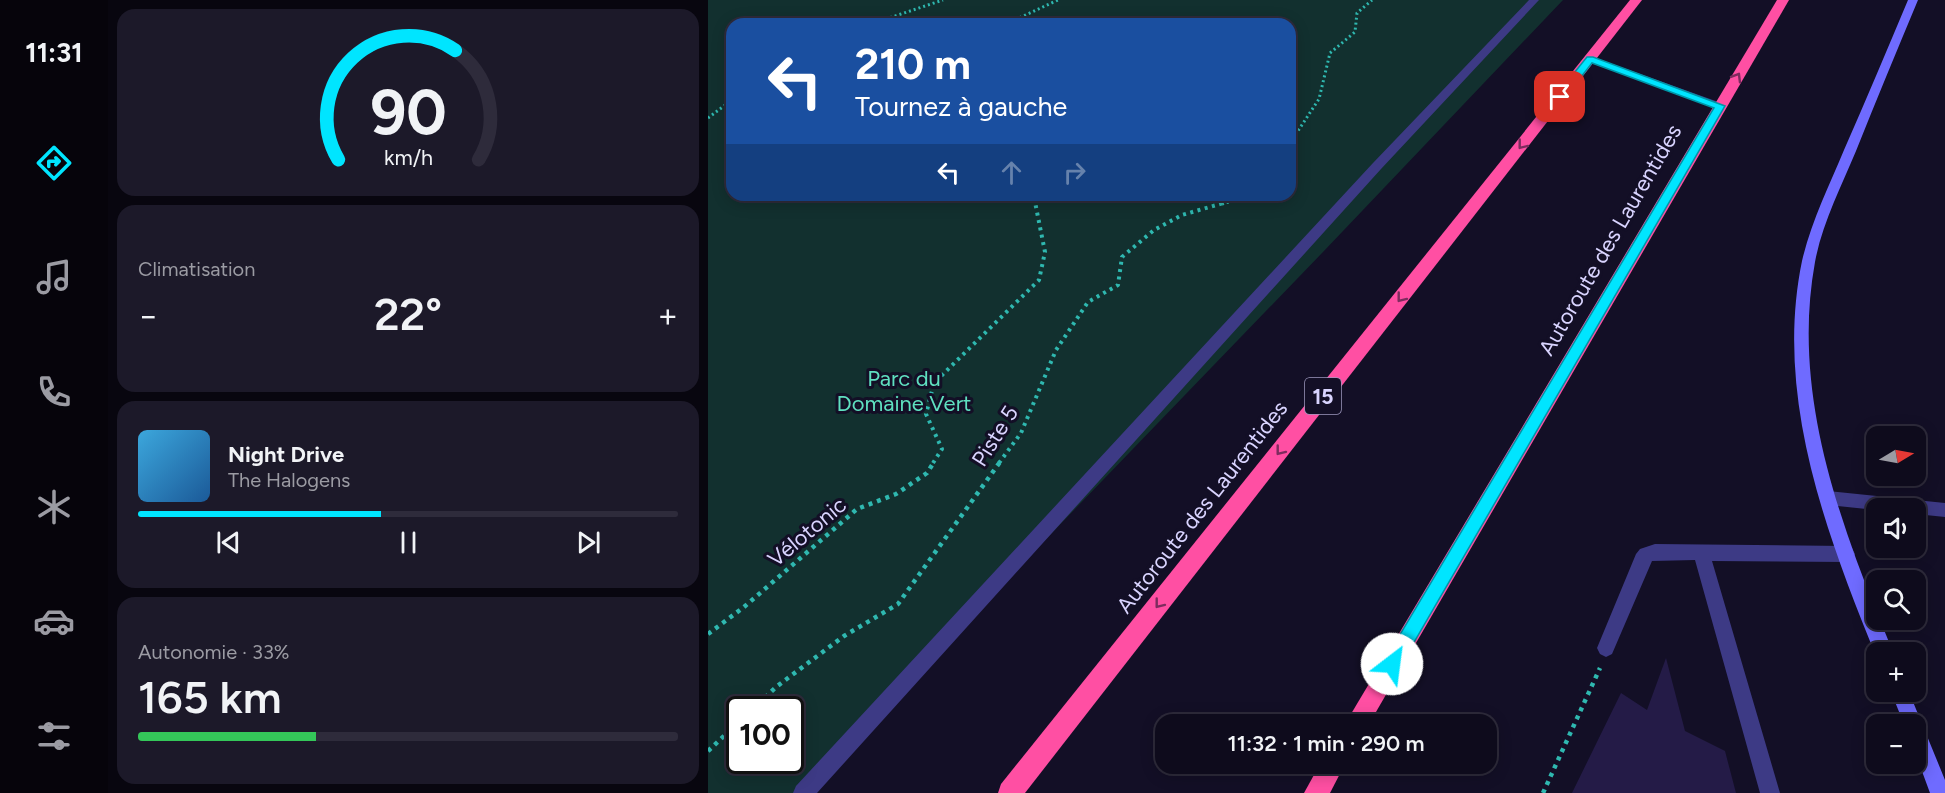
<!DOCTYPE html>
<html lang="fr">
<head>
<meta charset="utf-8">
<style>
	:root { --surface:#0e0b1c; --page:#1c1929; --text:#f1f3f6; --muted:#9b9ba3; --line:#2e2b3b; --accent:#00e5ff }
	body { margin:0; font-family:Figtree,sans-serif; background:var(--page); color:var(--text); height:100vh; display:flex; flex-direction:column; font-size:22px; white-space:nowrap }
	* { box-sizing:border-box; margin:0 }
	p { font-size:20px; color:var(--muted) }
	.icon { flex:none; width:33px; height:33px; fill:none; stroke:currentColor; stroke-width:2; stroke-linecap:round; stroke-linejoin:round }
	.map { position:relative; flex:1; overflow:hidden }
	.details { display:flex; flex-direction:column; gap:9px; padding:9px; background:#08060f; width:600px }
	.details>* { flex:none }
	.guide { position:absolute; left:18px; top:18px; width:570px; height:183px; border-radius:18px; box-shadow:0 3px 15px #0003,0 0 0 2px var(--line); background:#1a4fa0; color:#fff; overflow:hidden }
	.needle { width:39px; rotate:80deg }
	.controls { position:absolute; left:1158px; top:426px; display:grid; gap:12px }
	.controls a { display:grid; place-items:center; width:60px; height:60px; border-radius:12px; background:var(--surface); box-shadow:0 3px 15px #0003,0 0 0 2px var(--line); font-size:30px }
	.speed { position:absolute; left:18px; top:696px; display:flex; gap:12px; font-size:30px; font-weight:700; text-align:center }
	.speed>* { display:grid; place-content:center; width:78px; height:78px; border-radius:50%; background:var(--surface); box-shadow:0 3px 15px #0003,0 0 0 2px var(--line); line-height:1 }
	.speed .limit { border:3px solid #111; border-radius:9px; background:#fff; color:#111 }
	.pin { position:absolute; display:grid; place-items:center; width:51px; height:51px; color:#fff; margin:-26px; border-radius:12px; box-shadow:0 3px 9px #0006 }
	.me { position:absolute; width:66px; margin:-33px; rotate:30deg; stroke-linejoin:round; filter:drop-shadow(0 0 4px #0008) }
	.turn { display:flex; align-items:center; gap:21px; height:126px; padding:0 30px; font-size:27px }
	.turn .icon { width:78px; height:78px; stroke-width:2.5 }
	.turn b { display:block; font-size:42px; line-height:51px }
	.lanes { display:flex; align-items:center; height:57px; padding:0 30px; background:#0003; justify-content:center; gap:30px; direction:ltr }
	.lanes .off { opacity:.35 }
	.big { font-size:45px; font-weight:600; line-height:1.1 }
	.details .card { flex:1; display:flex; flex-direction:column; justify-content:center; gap:9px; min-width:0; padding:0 21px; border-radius:18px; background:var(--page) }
	.details .dial { align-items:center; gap:0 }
	.dial svg { height:156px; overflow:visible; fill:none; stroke:var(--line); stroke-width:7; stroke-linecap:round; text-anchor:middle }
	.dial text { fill:var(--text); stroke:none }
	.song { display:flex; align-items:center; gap:18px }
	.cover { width:72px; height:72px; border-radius:9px; background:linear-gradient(135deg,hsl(200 70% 55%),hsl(210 70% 35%)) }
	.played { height:6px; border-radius:3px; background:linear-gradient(90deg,var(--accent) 45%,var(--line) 45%) }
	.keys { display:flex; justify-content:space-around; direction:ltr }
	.heat { display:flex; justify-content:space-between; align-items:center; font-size:33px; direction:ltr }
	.charge { height:9px; border-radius:4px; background:linear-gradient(90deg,#34c759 33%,var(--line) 0) }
	.trip { position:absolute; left:447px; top:714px; width:342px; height:60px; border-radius:18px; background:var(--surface); box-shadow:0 3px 15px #0003,0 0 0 2px var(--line); font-weight:600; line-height:60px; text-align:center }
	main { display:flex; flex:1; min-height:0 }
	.dock { display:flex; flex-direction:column; width:108px; justify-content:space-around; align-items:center; background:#06040b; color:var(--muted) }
	.dock .icon { width:42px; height:42px }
	.dock .active { color:var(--accent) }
	.dock b { font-size:27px; color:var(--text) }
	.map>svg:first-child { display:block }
	.green { fill:#12302f; fill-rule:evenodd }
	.building { fill:#241b47 }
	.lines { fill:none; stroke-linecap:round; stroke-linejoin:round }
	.path-far2 { stroke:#2fb8b0; stroke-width:3; stroke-dasharray:2 3; stroke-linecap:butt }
	.path-far1 { stroke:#2fb8b0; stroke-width:4; stroke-dasharray:3 4.5; stroke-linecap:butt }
	.path { stroke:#2fb8b0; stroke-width:4.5; stroke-dasharray:4 5; stroke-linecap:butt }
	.lane { fill:#3d3a85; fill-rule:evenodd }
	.secondary { fill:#6f6bff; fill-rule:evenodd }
	.highway { fill:#ff4fa3; fill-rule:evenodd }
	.oneway { stroke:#7d2c5e }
	.route { fill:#00e5ff; stroke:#0095a6; stroke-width:1.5 }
	.labels { text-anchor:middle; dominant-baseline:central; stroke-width:6; stroke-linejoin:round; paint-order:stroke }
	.shield { fill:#130f26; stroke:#9e99be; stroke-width:1.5 }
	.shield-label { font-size:21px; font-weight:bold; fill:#d9d4ff }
	.street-label { font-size:22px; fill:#d9d4ff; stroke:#130f26 }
	.park-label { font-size:22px; fill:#5fe0c0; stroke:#130f26 }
</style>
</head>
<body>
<main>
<nav class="dock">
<b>11:31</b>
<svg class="icon active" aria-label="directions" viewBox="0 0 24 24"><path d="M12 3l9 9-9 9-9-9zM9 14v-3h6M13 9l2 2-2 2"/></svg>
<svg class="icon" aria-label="music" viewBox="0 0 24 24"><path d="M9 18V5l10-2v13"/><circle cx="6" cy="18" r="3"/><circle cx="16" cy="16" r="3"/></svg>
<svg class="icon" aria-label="phone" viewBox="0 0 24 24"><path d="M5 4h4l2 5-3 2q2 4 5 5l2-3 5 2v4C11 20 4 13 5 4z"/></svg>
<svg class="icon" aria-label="climate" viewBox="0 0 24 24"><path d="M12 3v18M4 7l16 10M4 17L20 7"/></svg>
<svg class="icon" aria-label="car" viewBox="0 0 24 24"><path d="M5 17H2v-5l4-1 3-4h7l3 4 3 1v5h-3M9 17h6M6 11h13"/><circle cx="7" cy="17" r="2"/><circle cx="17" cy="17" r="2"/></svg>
<svg class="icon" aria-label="filters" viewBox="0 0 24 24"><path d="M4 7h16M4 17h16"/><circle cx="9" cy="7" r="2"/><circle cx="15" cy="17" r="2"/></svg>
</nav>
<section class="details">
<div class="card dial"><svg viewBox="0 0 100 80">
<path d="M14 69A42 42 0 1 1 86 69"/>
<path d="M14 69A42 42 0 0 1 74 13" stroke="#00e5ff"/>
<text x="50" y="56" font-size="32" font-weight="700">90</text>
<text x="50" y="72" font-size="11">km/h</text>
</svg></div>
<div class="card"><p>Climatisation</p>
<div class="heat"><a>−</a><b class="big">22°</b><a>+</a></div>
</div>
<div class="card">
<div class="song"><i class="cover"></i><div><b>Night Drive</b><p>The Halogens</p></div></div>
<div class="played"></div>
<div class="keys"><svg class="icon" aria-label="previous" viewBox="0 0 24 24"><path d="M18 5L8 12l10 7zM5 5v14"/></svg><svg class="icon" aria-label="pause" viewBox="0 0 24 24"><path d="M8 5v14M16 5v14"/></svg><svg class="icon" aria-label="next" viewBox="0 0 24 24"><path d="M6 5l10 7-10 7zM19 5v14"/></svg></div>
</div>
<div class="card"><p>Autonomie · 33%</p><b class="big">165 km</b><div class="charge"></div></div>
</section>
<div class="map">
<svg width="1237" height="793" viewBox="0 0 1237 793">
	<rect width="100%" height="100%" fill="#130f26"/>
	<path class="green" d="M0,0H855L615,252L93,793H0ZM24,24H582V195H24ZM32,710H82V760H32Z"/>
	<polygon class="building" points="958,658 977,731 1017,751 1028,793 864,793 913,693 939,710"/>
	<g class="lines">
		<g class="path-far2">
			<polyline points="163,24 235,0"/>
			<polyline points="298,24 350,0"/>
			<polyline points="0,118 24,100"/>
			<polyline points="582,143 611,99 622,53 647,32 649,13 664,0"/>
			<polyline points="325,195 327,204"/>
			<polyline points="514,204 546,195"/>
		</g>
		<g class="path-far1">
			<polyline points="225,463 234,449 218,414 226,383 331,280 337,252 327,202"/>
			<polyline points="291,463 313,433 348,350 380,302 410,285 414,257 446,230 474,215 519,202"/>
		</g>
		<g class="path">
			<polyline points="0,634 36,607 149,509 188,494 219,473 226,462"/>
			<polyline points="44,710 68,687 136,636 190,604 292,462"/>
			<polyline points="0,751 32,721"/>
			<polyline points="835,793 892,668"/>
		</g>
		<g class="lane">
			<polygon points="821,0 831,0 673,169 109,793 85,793 88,786 665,163"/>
			<polygon points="882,56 1016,104 1018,106 1016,108 1008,108 878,61 877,59"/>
			<polygon points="1120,491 1237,503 1237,517 1208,514 1208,508 1168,508 1168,510 1120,505 1114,503 1112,498 1114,493"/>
			<polygon points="947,544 1138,546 1144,548 1147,554 1144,560 1138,562 1004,561 1072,793 1052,793 987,560 944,561 904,654 898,657 892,654 889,648 928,554 932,549"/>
		</g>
		<g class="secondary">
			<path d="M1200,0H1210C1189,50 1168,101 1148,151C1133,187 1114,224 1107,262C1085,383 1124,500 1168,611V620H1172L1185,652H1168V656C1118,533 1066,396 1094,261C1103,222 1121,186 1136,150C1158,100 1179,50 1200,0Z"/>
			<polygon points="1183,692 1201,692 1237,780 1237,793 1222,793 1208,755 1208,724 1196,724"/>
		</g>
		<g class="highway">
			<polygon points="922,0 934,0 317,793 290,793 293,784"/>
			<polygon points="1069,0 1081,0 661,724 637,724"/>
			<polygon points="612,764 637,764 622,793 596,793"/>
		</g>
	</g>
	<defs><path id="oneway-chevron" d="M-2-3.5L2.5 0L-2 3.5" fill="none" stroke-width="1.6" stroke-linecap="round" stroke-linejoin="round" transform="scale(1.5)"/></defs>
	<g class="oneway">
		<use href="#oneway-chevron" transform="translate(1029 77) rotate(-59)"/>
		<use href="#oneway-chevron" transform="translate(814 145) rotate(128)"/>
		<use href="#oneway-chevron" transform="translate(693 298) rotate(128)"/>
		<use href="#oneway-chevron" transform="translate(572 451) rotate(128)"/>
		<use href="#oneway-chevron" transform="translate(451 604) rotate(128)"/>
	</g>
	<polygon class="route" points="879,57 885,57 1017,106 690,670 684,673 678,670 675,664 678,658 1006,108 884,63 856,99 849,99 849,94"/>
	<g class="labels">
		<rect class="shield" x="597" y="378" width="36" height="36" rx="4.5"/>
		<g class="shield-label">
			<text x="615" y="396">15</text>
		</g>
		<g class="street-label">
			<text transform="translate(902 240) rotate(-60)">Autoroute des Laurentides</text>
			<text transform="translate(287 436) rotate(-58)">Piste 5</text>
			<text transform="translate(494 507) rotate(-52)">Autoroute des Laurentides</text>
			<text transform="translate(99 532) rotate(-40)">Vélotonic</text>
		</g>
		<g class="park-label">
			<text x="196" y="378">Parc du<tspan x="196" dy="25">Domaine Vert</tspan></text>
		</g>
	</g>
</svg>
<div class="controls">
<a><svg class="needle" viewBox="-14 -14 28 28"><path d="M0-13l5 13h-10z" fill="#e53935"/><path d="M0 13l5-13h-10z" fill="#9b9ba3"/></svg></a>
<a><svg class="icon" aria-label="sound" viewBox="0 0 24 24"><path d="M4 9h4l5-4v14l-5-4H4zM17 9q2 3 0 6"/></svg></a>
<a><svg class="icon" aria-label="search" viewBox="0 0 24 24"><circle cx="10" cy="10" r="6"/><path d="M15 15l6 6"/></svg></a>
<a>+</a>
<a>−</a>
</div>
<div class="speed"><div class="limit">100</div></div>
<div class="pin" style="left:852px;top:97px;background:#d93025"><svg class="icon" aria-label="arrive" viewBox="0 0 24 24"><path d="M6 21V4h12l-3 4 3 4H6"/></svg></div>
<svg class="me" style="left:684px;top:664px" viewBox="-20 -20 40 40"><circle r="19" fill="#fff"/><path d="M0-13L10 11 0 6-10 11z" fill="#00e5ff"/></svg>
<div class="trip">11:32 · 1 min · 290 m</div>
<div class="guide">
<div class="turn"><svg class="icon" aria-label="left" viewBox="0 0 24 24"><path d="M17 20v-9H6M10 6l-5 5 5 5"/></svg><div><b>210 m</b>Tournez à gauche</div></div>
<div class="lanes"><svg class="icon" aria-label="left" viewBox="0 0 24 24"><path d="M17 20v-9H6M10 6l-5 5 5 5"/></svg><svg class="icon off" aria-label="ahead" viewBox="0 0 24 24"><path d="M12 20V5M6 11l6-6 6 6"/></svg><svg class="icon off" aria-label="right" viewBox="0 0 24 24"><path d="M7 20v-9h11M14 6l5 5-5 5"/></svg></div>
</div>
</div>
</main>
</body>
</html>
